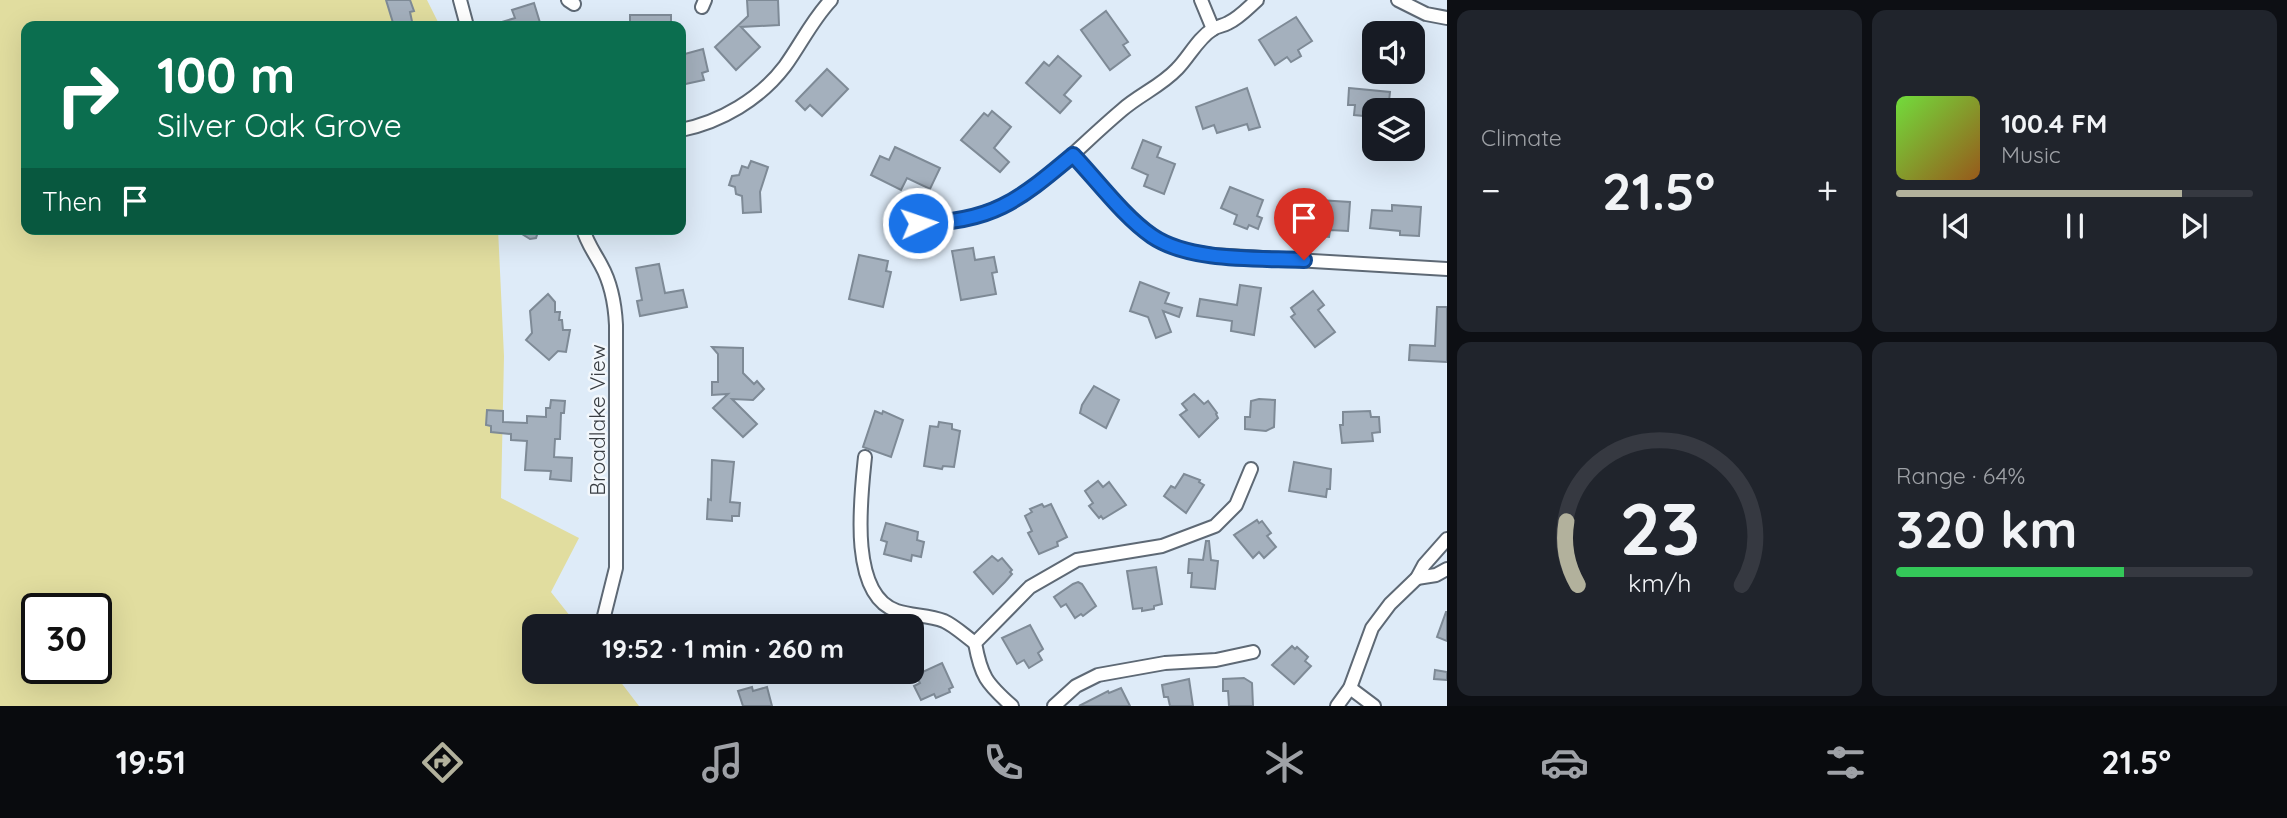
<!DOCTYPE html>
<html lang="en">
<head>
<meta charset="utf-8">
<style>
	:root { --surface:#171b24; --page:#20242c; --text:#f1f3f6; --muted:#9ea1a6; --line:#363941; --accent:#b2b19c }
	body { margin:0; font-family:Quicksand,sans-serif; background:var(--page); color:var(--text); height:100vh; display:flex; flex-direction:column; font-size:26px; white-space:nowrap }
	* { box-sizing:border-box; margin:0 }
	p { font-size:23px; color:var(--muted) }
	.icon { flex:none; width:38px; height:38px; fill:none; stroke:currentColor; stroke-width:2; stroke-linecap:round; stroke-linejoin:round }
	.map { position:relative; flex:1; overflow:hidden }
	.drawer { display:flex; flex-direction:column; gap:10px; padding:10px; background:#0d0f14; width:840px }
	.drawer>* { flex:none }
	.banner { position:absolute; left:21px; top:21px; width:665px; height:214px; border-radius:14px; box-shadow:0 7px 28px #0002; background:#0b6e4f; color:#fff; overflow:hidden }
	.controls { position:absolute; left:1362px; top:21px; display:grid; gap:14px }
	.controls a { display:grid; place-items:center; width:63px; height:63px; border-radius:14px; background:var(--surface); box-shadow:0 7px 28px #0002; font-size:35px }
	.speed { position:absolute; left:21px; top:593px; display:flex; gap:14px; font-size:35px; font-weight:700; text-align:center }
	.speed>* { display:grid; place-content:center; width:91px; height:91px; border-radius:50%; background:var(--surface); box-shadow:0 7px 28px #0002; line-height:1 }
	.speed .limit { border:4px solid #111; border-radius:10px; background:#fff; color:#111 }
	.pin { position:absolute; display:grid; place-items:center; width:60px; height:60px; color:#fff; margin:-72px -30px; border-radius:50% 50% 50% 0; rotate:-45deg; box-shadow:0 0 7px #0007 }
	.pin .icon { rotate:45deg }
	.me { position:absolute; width:77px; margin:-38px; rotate:87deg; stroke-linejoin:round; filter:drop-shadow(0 0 5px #0008) }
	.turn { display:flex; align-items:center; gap:24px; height:147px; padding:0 21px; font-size:32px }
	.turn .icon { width:91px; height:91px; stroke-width:2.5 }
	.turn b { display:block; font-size:49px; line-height:60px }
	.then { display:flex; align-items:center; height:66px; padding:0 21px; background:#0003; gap:14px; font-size:26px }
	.big { font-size:52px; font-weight:700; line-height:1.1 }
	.drawer .card { flex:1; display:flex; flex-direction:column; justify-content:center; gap:10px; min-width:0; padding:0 24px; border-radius:14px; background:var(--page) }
	.drawer .dial { align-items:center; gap:0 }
	.dial svg { height:182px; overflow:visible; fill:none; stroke:var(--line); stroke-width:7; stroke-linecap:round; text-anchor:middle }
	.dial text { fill:var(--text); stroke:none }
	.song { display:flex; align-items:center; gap:21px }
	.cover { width:84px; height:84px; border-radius:10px; background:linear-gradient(135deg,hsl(100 70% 55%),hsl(30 70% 35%)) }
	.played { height:7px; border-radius:4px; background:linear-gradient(90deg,var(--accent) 80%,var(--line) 80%) }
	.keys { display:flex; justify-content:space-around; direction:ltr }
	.heat { display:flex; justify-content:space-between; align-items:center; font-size:38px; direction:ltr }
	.charge { height:10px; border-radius:5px; background:linear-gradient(90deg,#34c759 64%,var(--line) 0) }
	.drawer .tiles { flex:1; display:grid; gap:10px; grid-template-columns:repeat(2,1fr) }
	.trip { position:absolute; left:522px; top:614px; width:402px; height:70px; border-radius:14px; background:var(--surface); box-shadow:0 7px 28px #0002; font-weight:700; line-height:70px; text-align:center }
	.tabs { display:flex; height:112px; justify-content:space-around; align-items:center; background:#090b0e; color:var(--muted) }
	.tabs .icon { width:49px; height:49px }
	.tabs .current { color:var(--accent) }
	.tabs b { font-size:32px; color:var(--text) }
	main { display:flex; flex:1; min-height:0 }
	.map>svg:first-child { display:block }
	.green { fill:#e1dd9f; fill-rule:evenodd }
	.building { fill:#a4b0bd; stroke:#7e8a96; stroke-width:2 }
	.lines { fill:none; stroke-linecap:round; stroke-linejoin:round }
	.street-casing { stroke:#5e6975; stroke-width:16 }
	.street { stroke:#fff; stroke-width:12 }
	.route-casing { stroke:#114b97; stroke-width:18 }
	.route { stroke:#1a73e8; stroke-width:12 }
	.labels { text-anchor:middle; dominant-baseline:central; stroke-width:5; stroke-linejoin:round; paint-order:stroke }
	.street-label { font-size:21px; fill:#383d42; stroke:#f2f7fc }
</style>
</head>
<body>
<main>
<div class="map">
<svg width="1447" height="706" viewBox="0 0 1447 706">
	<rect width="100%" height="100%" fill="#deebf8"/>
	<path class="green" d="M0,0H427L440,26H26V229H498L504,356L501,498L579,538L551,592L578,626H534V672H613L639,706H0ZM37,609H96V668H37Z"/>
	<g class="building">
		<polygon points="386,0 410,0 414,11 410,12 413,26 394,26"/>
		<polygon points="747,0 778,0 779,25 741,27 760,47 736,70 715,47 748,16"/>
		<polygon points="534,3 541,26 495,26 495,24 515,18 512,10"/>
		<polygon points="1106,11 1128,42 1123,45 1130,55 1110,70 1081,30"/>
		<rect x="630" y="15" width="41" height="11"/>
		<polygon points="1296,17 1312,41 1298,50 1301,56 1291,62 1287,57 1275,65 1259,40"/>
		<polygon points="703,49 708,71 702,73 704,80 681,85 681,55"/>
		<polygon points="1058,56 1081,76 1064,95 1071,101 1060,113 1026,83 1044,62 1049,66"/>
		<polygon points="827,69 848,89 822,116 810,105 805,110 796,101"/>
		<polygon points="1247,88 1260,127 1249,130 1247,124 1217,133 1214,125 1203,129 1196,107"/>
		<polygon points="1349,88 1390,92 1388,110 1374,110 1374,117 1354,115 1355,105 1348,105"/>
		<polygon points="992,111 1011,127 994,148 1009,162 1000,172 961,140 984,113 988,116"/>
		<polygon points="1143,140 1161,147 1157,157 1175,164 1164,194 1144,186 1148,175 1132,168"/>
		<polygon points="895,147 940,168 930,189 907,178 901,190 871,175 880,156 889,160"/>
		<polygon points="751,161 768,167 760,192 761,212 743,213 742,196 736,194 735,187 729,185 732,176 739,175 742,166 748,168"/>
		<polygon points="1230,187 1263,200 1257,216 1262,218 1258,229 1249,225 1247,229 1234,224 1237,215 1221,208"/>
		<polygon points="1318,200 1350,202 1348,231 1330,230 1329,237 1319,236 1319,229 1300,228 1301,206 1318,207"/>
		<polygon points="1392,205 1421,207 1419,236 1400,235 1400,231 1370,228 1372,210 1392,211"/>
		<polygon points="514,229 539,229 536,238 530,239"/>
		<polygon points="973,248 975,260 994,257 997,272 992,273 996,294 961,300 952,251"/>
		<polygon points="859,255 888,261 886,271 891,272 883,307 849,299"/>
		<polygon points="659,264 665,293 683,290 687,307 640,316 637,301 642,300 636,268"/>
		<polygon points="1140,282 1169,293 1165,303 1182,308 1179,317 1163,311 1171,332 1156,338 1148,317 1130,311"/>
		<polygon points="1240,285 1261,288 1254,335 1231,331 1232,321 1197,316 1200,299 1237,305"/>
		<polygon points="1313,291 1324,305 1318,310 1335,332 1315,347 1291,317 1295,314 1291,308"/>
		<polygon points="548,294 555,302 555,312 560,312 559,320 562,320 563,330 570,330 566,352 558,351 549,360 526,340 532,333 530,311"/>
		<polygon points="1437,307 1447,307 1447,362 1409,360 1410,345 1435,346"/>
		<polygon points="712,347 743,348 743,373 754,384 757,381 764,389 753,400 732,399 757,424 743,437 713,408 728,394 712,395 712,382 718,382 718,354"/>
		<polygon points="1094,386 1119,400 1106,428 1080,413 1082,405"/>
		<polygon points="1194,394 1204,404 1208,401 1217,413 1216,414 1218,418 1199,437 1180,415 1187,410 1182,404"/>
		<polygon points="1259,399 1275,400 1274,427 1266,431 1245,429 1245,417 1250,417 1251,401"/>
		<polygon points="551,400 565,401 564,413 561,413 560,439 555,439 554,457 572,458 571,481 550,479 551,471 525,470 527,441 511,440 511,434 491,432 491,426 486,425 487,410 503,411 503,422 527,423 527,416 546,417 546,408 550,408"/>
		<polygon points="875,411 882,414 883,411 903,420 891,457 863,447"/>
		<polygon points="1370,411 1371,417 1379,417 1380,432 1372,433 1373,441 1342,443 1340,425 1343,425 1343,412"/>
		<polygon points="939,422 952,424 952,429 960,431 954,467 943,466 942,469 924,466 930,426 938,427"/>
		<polygon points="712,460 734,462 730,502 740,503 739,516 732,516 732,521 707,519 708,499 711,500"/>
		<polygon points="1294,462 1331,469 1330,489 1327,489 1326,497 1289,491"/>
		<polygon points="1184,474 1200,480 1199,482 1204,485 1186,513 1164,496 1171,486 1175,488"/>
		<polygon points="1098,481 1103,487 1109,482 1126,505 1103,519 1101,516 1099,518 1089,506 1093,503 1085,491"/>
		<polygon points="1042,504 1044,507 1051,504 1067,537 1057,542 1058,546 1039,554 1028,533 1032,531 1025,516 1032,512 1030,509"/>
		<polygon points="1257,520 1259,523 1262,521 1271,533 1267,536 1276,547 1264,558 1259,552 1253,558 1234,535"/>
		<polygon points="886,523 918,532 917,540 924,542 921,557 912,555 911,561 884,554 887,542 881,540"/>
		<polygon points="1206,541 1209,541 1211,560 1218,561 1215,589 1191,587 1192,573 1188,573 1189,559 1203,560"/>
		<polygon points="992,556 998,561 1002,558 1012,570 1010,572 1012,574 1005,582 993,594 974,572"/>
		<polygon points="1156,567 1162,604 1154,606 1154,609 1142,611 1142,608 1133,609 1127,571"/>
		<polygon points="1078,582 1082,584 1096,606 1083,616 1081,614 1075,618 1066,604 1061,607 1054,597 1073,584"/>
		<polygon points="1446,612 1447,612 1447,641 1437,637"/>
		<polygon points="1030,625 1043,649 1038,653 1042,660 1029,668 1024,660 1017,664 1002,638"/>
		<polygon points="1292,646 1295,649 1297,647 1308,657 1305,661 1311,666 1294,684 1272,665"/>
		<polygon points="942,663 953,687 949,689 950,692 936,698 934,694 921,700 914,686 920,683 916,675"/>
		<polygon points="1435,670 1447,672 1447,680 1434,679"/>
		<polygon points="1244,678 1252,683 1253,706 1229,706 1228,691 1223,691 1223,679"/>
		<polygon points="1189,679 1193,706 1170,706 1168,697 1164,697 1162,685"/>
		<polygon points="752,687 753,691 767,687 772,706 743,706 738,691"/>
		<polygon points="1121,688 1130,706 1079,706 1108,691 1109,693"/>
	</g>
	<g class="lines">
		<defs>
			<g id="street">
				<polyline points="460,0 467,26"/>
				<polyline points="568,0 574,4"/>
				<polyline points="1201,0 1213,29"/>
				<polyline points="1398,0 1426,14 1447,18"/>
				<polyline points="702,7 705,0"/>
				<path d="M681,130C721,122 760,99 785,66C801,44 812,20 831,0"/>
				<path d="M1073,155C1097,181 1132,227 1164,243C1179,250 1195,253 1212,255L1447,269"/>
				<path d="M918,224C1019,222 1051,170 1122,110C1139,95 1161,86 1177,69C1189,57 1198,38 1213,29C1217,26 1223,26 1228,23C1239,18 1248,8 1257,0"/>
				<path d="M583,229C587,243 594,252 601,265C611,283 615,304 616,325V568L604,616"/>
				<path d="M865,457C861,496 848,595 897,611C912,616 929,615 944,621C955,626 965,636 975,643"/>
				<polyline points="1417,578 1436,575 1447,569"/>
				<polyline points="1350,688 1374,706"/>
				<path d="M1012,706C986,683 981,676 975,643L1030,587L1077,560L1162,546L1215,526L1236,505L1251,469"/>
				<polyline points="1054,706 1076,686 1098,675 1165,663 1216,660 1253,652"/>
				<polyline points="1337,706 1350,688 1372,628 1390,604 1417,578 1424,565 1447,539"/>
			</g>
		</defs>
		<use href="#street" class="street-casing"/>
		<use href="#street" class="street"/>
	</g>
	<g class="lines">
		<defs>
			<path id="route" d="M918,223C992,223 1019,200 1073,155C1096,179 1124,217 1152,236C1190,262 1258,258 1304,260"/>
		</defs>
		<use href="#route" class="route-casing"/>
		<use href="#route" class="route"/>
	</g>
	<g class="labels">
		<g class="street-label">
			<text transform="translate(597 420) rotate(-90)">Broadlake View</text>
		</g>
	</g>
</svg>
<div class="controls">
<a><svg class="icon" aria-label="sound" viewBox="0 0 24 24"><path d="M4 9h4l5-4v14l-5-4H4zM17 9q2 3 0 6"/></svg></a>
<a><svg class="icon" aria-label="layers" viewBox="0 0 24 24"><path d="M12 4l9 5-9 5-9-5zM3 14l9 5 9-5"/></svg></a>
</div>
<div class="speed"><div class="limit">30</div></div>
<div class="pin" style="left:1304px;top:260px;background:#d93025"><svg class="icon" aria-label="arrive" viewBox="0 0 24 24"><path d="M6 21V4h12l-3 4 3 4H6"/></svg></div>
<svg class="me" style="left:918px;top:223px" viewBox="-20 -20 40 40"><circle r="17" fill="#1a73e8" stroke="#fff" stroke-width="3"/><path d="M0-11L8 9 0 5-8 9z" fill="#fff"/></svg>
<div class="trip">19:52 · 1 min · 260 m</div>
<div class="banner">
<div class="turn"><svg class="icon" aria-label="right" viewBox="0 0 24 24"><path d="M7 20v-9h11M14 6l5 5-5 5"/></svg><div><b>100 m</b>Silver Oak Grove</div></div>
<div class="then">Then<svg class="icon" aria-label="arrive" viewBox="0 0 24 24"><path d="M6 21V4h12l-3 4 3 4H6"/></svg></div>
</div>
</div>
<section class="drawer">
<div class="tiles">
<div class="card"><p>Climate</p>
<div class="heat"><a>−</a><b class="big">21.5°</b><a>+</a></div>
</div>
<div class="card">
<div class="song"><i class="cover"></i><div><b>100.4 FM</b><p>Music</p></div></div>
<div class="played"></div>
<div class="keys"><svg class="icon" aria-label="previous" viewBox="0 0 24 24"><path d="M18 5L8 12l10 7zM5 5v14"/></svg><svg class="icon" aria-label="pause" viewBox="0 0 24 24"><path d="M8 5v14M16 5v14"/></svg><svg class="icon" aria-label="next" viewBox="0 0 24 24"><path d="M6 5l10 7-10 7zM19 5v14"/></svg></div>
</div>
<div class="card dial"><svg viewBox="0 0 100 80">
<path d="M14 69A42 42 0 1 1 86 69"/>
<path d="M14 69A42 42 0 0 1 9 41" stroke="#b2b19c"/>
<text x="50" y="56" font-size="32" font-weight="700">23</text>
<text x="50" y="72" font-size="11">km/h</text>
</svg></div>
<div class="card"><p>Range · 64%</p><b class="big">320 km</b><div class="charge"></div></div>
</div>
</section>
</main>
<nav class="tabs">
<b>19:51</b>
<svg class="icon current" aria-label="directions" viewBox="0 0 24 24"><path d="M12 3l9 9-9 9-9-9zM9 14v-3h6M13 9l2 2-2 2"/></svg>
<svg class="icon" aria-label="music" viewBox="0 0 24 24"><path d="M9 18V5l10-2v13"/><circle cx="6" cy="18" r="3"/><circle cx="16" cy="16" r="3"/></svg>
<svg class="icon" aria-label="phone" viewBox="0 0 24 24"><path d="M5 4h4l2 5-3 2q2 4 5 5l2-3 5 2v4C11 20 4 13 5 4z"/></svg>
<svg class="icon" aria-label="climate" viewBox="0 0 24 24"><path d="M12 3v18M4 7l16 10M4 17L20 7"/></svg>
<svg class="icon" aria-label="car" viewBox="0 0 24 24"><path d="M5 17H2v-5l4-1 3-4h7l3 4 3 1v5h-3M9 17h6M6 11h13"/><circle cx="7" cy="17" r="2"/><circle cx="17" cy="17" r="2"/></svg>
<svg class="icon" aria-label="filters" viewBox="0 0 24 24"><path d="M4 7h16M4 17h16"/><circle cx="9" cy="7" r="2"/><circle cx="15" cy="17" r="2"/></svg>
<b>21.5°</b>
</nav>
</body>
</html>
